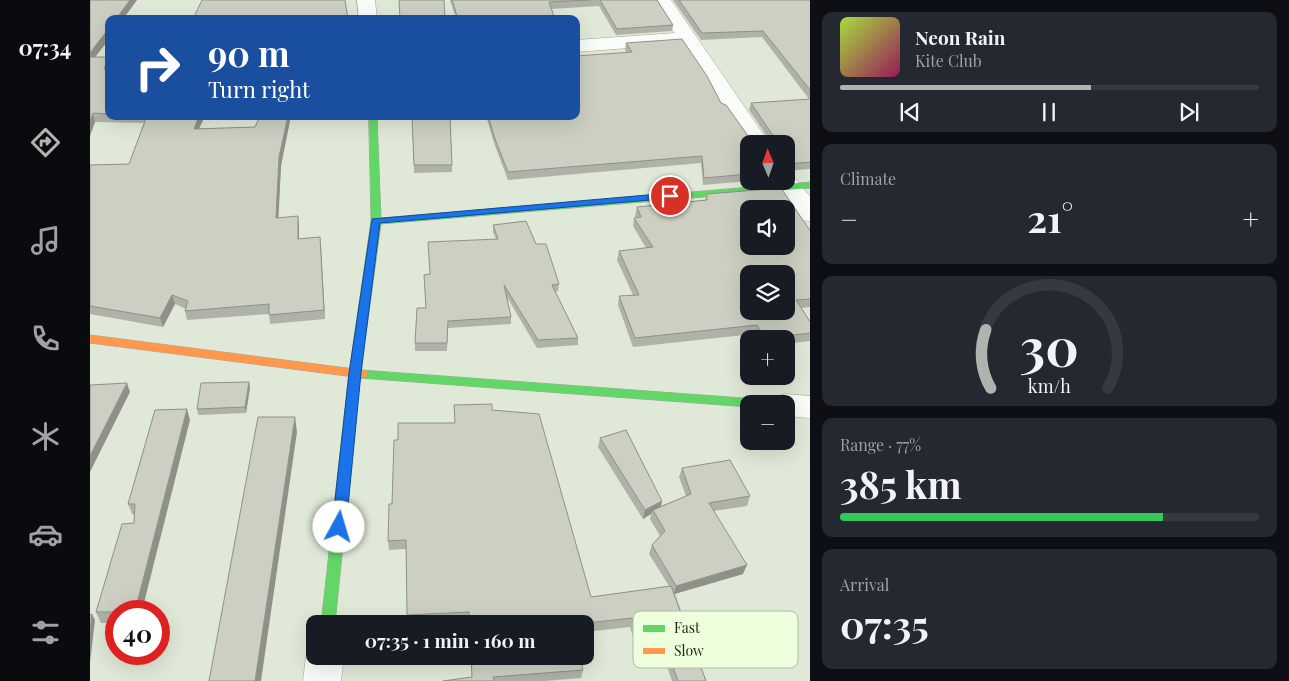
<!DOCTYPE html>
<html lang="en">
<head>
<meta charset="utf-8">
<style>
	:root { --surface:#171b24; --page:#242831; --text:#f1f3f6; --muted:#9ea1a6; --line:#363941; --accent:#b0b4b0 }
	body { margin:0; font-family:"Playfair Display",serif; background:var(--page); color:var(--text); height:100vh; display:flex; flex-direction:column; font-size:19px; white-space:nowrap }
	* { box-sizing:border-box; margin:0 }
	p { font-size:16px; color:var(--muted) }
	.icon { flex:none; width:28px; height:28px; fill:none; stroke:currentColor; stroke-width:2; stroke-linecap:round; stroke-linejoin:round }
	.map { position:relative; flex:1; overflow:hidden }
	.details { display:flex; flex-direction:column; gap:12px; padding:12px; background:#0d0f14; width:479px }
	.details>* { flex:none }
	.guide { position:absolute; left:15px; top:15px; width:475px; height:105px; border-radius:10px; box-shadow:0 5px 20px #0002; background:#1a4fa0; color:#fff; overflow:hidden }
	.needle { width:32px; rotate:358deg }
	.controls { position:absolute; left:650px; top:135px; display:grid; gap:10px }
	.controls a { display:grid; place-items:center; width:55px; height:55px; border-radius:10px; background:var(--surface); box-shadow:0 5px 20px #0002; font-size:25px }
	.speed { position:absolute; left:15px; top:600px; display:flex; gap:10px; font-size:25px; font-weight:700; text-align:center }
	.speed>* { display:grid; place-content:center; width:65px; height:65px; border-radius:50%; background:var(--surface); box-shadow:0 5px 20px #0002; line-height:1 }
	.speed .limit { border:8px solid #d22; background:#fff; color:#111 }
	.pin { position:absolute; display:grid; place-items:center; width:42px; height:42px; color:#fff; margin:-21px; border:2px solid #fff; border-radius:50%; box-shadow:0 1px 5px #0007 }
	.me { position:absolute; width:55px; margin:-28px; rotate:6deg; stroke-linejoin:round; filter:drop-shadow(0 0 4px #0008) }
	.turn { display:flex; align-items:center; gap:18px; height:105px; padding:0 20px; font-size:22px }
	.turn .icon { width:65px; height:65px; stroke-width:2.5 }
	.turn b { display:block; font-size:35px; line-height:42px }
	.big { font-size:38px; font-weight:700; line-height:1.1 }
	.details .widget { flex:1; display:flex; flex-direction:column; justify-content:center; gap:8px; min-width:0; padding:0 18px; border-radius:10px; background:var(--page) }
	.details .dial { align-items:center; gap:0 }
	.dial svg { height:130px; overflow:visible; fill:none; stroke:var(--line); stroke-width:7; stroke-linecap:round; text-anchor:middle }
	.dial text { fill:var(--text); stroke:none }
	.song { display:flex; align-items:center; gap:15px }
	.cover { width:60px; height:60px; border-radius:8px; background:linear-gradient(135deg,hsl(80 70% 55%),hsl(330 70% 35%)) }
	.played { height:5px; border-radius:2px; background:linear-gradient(90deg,var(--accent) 60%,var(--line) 60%) }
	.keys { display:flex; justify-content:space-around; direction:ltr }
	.heat { display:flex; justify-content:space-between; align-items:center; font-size:28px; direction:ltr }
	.charge { height:8px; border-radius:4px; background:linear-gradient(90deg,#34c759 77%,var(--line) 0) }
	.trip { position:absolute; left:216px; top:615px; width:288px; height:50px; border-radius:10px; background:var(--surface); box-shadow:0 5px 20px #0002; font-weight:700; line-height:50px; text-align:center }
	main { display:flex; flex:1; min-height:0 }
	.tab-bar { display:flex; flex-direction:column; width:90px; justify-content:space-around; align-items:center; background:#090b0e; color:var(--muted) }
	.tab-bar .icon { width:35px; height:35px }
	.tab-bar .selected { color:var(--accent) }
	.tab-bar b { font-size:22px; color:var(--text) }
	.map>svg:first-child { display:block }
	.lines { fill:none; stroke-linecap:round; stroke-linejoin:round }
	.street-casing { stroke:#a0a799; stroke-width:1 }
	.fast-casing { stroke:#a0a799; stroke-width:1 }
	.slow-casing { stroke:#a0a799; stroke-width:1 }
	.street { fill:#fafcf9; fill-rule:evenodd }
	.fast { fill:#63d668; fill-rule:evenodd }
	.slow { fill:#ff974d; fill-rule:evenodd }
	.wall { fill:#afb2a7 }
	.shaded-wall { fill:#8f9188 }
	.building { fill:#cccfc2; stroke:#8f9188; fill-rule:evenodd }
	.route { fill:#1a73e8; stroke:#114b97 }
	.key { fill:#edffdd; stroke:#aebda2; stroke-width:1 }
	.key-label { font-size:14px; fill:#1c2217 }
</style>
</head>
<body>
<main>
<nav class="tab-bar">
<b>07:34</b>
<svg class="icon selected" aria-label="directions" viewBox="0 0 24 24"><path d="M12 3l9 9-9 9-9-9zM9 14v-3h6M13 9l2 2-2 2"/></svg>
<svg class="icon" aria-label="music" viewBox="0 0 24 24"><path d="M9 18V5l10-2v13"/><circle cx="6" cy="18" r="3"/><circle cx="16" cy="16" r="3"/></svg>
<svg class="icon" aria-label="phone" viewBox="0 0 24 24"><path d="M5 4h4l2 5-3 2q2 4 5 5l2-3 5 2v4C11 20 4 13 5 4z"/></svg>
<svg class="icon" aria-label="climate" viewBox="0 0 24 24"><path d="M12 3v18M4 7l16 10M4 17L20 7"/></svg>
<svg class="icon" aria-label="car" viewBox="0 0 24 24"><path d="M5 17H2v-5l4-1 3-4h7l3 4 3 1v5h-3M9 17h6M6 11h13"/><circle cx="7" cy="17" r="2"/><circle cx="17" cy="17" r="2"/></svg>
<svg class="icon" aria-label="filters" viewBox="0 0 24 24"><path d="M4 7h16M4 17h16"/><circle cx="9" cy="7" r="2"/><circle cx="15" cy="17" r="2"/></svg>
</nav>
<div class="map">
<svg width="721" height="681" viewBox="0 0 721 681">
	<rect width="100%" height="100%" fill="#e0e9d8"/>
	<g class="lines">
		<defs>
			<g id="street">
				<polygon points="267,0 285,0 287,19 269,19"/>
				<polygon points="563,0 581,0 680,144 659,145 592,44 486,52 486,40 585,33"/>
				<polygon points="696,175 703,176 721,198 721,222 713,220 684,181 696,181"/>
				<polygon points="696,394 721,396 721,418 696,416 696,404 682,404 686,397"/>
				<polygon points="225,643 225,656 254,656 251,681 213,681 216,656 222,644"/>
			</g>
			<polygon id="fast" points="279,116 287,116 291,218 721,182 721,188 291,224 271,370 680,400 684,401 686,404 659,404 659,407 270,378 245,624 231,624 259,373 281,221"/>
			<polygon id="slow" points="0,335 272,370 276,371 278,374 276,377 272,378 0,343"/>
		</defs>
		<use href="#street" class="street-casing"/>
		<use href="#fast" class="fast-casing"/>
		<use href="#slow" class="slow-casing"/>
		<use href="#street" class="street"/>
		<use href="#fast" class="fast"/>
		<use href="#slow" class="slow"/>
	</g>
	<g class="wall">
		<polygon points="0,0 47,0 33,19 19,19 19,39 5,57 19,57 19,116 115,116 109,129 191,166 188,218 209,225 209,239 230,237 235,319 180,324 179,314 97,320 95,311 96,309 85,304 73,327 0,314 0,165 39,164 54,123 5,122 0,136"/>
		<polygon points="360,0 567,0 583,25 582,31 526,35 509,6 461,9 465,19 366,19"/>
		<polygon points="583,0 721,0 721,169 696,171 696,144 659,144 659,181 613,185 611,163 418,180 405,146 396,116 486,116 537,53 535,50 536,43 631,103 661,140 678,138 659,110 661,103 719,99 672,37 611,40"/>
		<polygon points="322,116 362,165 362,172 324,173"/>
		<polygon points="617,194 721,232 721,307 711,308 721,323 721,341 696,344 696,339 667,339 664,334 543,347 528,305 529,296 543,295 527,260 529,251 556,248 543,226 544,218 546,218 545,216 547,207 615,200"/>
		<polygon points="403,225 446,244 469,284 468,291 465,292 488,338 488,345 447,348 417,297 421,317 421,324 358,328 357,351 325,351 325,343 336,308 406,239 403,232"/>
		<polygon points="159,382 160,387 156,413 108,415 107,409"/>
		<polygon points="364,405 402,410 501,597 579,586 559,554 562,545 570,536 560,519 561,514 553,519 508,447 510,438 572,501 571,506 596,496 589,477 592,468 660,496 657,506 624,511 653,574 585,594 616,681 582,681 574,658 551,662 540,627 495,632 495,624 379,624 378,621 318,624 316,549 299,550 298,541 308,440 365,423"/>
		<polygon points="100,420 26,611 26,623 11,623 6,612 44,523 45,515 42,514 38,504"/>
		<polygon points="380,656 490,656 493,670 491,678 455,681 353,681 382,677"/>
	</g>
	<g class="shaded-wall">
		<polygon points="40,0 47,0 33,19 26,19"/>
		<polygon points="19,28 19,39 0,64 0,53"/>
		<polygon points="19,58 19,71 14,69"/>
		<polygon points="3,113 5,122 0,136 0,121"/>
		<polygon points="109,116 115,116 105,137 104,129"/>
		<polygon points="198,116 201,116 191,166 188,227 186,218 189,157"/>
		<polygon points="208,216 209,225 209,248 208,239"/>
		<polygon points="230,237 231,246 235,319 234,310"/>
		<polygon points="82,295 85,304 73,327 70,318"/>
		<polygon points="159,382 160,387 156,413 155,407"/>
		<polygon points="37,383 40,392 0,472 0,456"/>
		<polygon points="97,409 100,420 52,611 45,611"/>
		<polygon points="205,417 207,432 171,681 165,681"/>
		<polygon points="572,501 570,510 563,510 561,514 553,519 555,510"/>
		<polygon points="657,565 653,574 584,594 586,586"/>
		<polygon points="2,614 5,620 0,663 0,634"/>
	</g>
	<g class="building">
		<polygon points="0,0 40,0 26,19 19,19 19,28 0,53"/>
		<polygon points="112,0 255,0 258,19 103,19"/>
		<polygon points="309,0 354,0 355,19 310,19"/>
		<polygon points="362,0 500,0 459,2 465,19 368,19"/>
		<polygon points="510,0 567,0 583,25 527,29"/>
		<polygon points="589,0 721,0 721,91 673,31 612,33"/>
		<polygon points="592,39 617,76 631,103 636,105 661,140 684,137 661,103 721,99 721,162 696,164 696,144 659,144 659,174 614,178 612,156 418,172 405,139 398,116 486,116 486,56 542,52 536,43"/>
		<polygon points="0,57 19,57 14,69 19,69 19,114 3,113 0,121"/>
		<polygon points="57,116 109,116 104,129 165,127 170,116 198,116 189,157 186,218 208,216 208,239 230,237 234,310 179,315 179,304 95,311 98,301 82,295 70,318 0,306 0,165 39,164"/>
		<polygon points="322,116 360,116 362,165 324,165"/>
		<path d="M691,188L721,232V299L706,300L721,323V333L675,338L667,325L545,338L529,296L549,295L529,251L563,247L544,218L551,217L547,207L617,200V194ZM659,209H696V246H659ZM659,274H696V311H659Z"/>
		<polygon points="436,221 446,244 456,244 469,284 462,285 488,338 448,340 414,285 421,317 358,321 357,343 325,343 327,308 336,308 334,275 340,274 338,242 408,239 403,225"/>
		<polygon points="159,382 155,407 107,409 111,383"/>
		<polygon points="37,383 0,456 0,385"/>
		<polygon points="402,404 402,410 449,414 501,597 581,586 616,681 588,681 577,650 553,653 542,618 488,624 379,624 379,612 317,615 316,540 298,541 299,504 302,504 304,440 308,440 308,423 365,423 364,405"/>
		<polygon points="97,409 45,611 26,611 26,612 6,612 32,524 44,523 45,504 38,504 65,410"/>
		<polygon points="168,417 205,417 165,681 119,681"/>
		<polygon points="536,430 572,501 555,510 510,438"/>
		<polygon points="640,460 660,496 619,503 657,565 586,586 562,545 575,531 563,510 601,494 592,468"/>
		<polygon points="2,614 0,634 0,615"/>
		<polygon points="381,656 490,656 493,670 403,677 404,681 353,681 382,677"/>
	</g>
	<polygon class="route" points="580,193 584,194 584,198 290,223 271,373 256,527 254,531 249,533 244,531 242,527 259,373 282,219"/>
	<rect x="543" y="611" width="165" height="57" rx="8" class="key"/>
	<rect x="553" y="625" width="22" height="7" fill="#63d668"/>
	<rect x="553" y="648" width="22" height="6" fill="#ff974d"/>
	<g class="key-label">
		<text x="584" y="633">Fast</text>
		<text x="584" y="656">Slow</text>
	</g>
</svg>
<div class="controls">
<a><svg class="needle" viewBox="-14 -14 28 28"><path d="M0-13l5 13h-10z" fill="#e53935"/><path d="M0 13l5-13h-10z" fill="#9ea1a6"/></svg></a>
<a><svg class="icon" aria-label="sound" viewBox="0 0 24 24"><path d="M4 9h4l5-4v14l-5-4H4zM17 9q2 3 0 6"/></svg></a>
<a><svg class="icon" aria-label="layers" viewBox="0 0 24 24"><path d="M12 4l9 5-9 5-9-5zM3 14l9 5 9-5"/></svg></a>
<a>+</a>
<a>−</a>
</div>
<div class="speed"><div class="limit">40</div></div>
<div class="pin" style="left:580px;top:196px;background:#d93025"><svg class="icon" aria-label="arrive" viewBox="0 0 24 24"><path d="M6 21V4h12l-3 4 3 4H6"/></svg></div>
<svg class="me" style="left:249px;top:527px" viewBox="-20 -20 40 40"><circle r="19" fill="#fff"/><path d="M0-13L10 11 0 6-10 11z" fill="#1a73e8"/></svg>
<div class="trip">07:35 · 1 min · 160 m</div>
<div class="guide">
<div class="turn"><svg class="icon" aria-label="right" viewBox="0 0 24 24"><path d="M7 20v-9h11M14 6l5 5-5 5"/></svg><div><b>90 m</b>Turn right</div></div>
</div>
</div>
<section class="details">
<div class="widget">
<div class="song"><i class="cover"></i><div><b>Neon Rain</b><p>Kite Club</p></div></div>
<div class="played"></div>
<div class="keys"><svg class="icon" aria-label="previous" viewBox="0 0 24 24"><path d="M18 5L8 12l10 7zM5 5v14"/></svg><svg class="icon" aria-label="pause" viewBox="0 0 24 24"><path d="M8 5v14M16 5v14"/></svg><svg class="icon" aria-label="next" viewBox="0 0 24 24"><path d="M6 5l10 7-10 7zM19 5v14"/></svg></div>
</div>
<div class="widget"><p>Climate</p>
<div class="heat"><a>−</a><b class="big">21°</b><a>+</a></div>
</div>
<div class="widget dial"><svg viewBox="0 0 100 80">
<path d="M14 69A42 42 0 1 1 86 69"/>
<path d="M14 69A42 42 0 0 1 11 33" stroke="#b0b4b0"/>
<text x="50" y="56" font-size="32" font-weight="700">30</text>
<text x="50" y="72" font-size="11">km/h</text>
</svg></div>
<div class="widget"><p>Range · 77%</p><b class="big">385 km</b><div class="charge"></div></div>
<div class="widget"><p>Arrival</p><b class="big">07:35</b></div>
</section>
</main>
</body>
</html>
